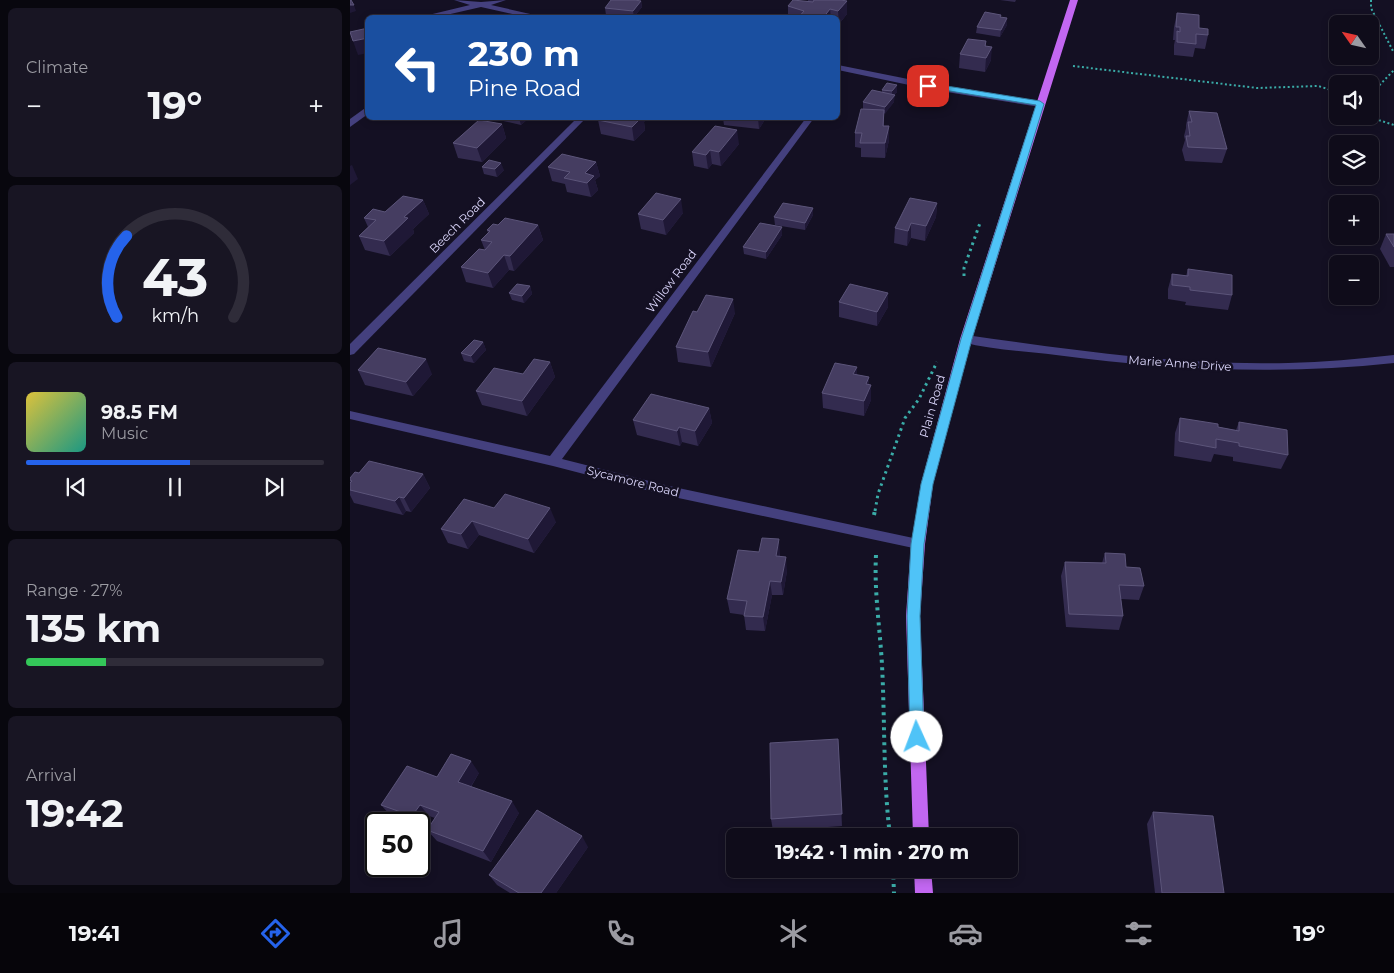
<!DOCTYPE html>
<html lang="en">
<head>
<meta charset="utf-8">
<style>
	:root { --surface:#0f0c1a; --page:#181523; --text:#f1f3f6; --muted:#9b9ba2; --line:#2f2c39; --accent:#2563eb }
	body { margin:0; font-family:Montserrat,sans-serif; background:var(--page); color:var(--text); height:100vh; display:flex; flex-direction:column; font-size:19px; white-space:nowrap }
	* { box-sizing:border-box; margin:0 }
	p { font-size:16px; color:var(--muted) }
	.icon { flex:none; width:28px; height:28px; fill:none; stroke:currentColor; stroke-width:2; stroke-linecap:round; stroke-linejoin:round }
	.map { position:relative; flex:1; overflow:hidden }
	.drawer { display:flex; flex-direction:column; gap:8px; padding:8px; background:#08070e; width:350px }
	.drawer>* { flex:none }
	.banner { position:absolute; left:15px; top:15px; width:475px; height:105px; border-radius:8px; box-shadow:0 2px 8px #0003,0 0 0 1px var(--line); background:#1a4fa0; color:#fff; overflow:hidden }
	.needle { width:32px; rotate:304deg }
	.fabs { position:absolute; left:979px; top:15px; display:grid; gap:10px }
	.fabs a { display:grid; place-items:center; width:50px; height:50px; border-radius:8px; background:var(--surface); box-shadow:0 2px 8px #0003,0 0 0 1px var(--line); font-size:25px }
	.speed { position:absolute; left:15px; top:812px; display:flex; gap:10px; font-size:25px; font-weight:700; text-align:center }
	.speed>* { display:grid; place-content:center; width:65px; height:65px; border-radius:50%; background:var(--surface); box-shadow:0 2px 8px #0003,0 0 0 1px var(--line); line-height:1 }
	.speed .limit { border:2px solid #111; border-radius:8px; background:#fff; color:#111 }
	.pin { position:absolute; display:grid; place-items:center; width:42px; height:42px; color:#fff; margin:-21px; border-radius:10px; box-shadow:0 2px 8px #0006 }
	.me { position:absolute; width:55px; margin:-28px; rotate:358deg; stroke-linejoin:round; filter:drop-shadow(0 0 4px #0008) }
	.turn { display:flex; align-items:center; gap:18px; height:105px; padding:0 20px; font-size:22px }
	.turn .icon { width:65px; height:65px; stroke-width:2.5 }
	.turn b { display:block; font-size:35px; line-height:42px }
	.big { font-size:38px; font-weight:700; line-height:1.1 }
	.drawer .widget { flex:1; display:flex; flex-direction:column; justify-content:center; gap:8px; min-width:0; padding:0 18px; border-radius:8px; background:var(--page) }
	.drawer .dial { align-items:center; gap:0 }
	.dial svg { height:130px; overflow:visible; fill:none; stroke:var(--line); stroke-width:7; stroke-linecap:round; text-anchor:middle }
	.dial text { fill:var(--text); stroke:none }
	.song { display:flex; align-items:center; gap:15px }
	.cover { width:60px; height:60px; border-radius:8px; background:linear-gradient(135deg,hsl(50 70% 55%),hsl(170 70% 35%)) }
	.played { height:5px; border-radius:2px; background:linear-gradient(90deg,var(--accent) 55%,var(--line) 55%) }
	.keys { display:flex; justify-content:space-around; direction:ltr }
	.heat { display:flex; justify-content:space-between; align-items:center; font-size:28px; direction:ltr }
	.charge { height:8px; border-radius:4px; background:linear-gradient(90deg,#34c759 27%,var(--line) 0) }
	.trip { position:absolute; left:376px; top:828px; width:292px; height:50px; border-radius:8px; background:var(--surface); box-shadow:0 2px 8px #0003,0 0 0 1px var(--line); font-weight:700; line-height:50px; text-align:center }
	.menu { display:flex; height:80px; justify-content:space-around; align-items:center; background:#06050a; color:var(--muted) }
	.menu .icon { width:35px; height:35px }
	.menu .current { color:var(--accent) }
	.menu b { font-size:22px; color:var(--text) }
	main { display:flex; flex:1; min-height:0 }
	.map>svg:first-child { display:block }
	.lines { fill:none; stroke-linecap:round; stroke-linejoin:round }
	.path-far2 { stroke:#3aaca8; stroke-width:2; stroke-dasharray:2 2.5; stroke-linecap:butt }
	.path-far1 { stroke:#3aaca8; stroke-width:3; stroke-dasharray:2.5 4; stroke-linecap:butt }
	.path { stroke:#3aaca8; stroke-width:4; stroke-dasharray:3 4.5; stroke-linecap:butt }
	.minor { fill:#44407e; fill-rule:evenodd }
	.major { fill:#c267f1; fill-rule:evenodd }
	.wall { fill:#332b4f }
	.shaded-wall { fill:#1f1836 }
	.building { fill:#453d61; stroke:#5c557a }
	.route { fill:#4fc3f7; stroke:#337fa1 }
	.labels { text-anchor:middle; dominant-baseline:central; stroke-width:5; stroke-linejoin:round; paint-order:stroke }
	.street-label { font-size:12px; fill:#dbd6fb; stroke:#141023 }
</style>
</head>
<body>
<main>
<section class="drawer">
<div class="widget"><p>Climate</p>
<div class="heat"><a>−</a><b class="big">19°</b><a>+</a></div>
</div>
<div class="widget dial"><svg viewBox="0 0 100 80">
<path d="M14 69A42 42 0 1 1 86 69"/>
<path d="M14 69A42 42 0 0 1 20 19" stroke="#2563eb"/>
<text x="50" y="56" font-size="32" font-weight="700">43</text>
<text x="50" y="72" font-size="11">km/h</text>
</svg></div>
<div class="widget">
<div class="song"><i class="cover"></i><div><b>98.5 FM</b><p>Music</p></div></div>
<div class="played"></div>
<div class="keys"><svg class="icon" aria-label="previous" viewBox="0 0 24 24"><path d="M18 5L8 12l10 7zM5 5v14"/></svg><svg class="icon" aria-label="pause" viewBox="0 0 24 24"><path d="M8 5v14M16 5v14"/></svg><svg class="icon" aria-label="next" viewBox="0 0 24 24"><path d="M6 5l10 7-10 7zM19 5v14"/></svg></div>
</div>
<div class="widget"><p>Range · 27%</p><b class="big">135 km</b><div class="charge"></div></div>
<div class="widget"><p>Arrival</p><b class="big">19:42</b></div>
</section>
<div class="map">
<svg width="1044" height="893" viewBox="0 0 1044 893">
	<rect width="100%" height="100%" fill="#141023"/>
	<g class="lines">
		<g class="path-far2">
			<polyline points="1021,0 1021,8 1044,53"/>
			<polyline points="723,66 907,88 968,86 988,92"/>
			<polyline points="1020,95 1044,70"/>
			<polyline points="1016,116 1044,125"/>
		</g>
		<g class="path-far1">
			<polyline points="614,276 614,268 630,223"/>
			<polyline points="525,511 528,494 555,418 569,399 587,362"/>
		</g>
		<g class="path">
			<polyline points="524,515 525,510"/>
			<path d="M526,555C524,592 530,628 532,665C535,722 533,779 540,836"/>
			<polyline points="543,869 544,893"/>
		</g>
		<g class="minor">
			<polygon points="104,0 131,2 156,0 141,5 198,18 180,18 131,7 83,18 66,18 120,5"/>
			<polygon points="488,65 578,83 690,101 694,104 690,107 578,89 488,70"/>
			<polygon points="18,106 18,114 0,127 0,119"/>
			<polygon points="227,118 236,118 4,354 0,355 0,344"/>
			<polygon points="456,118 464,118 212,459 319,486 568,539 573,540 575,544 573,548 568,549 319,496 203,466 0,419 0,411 200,456"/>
			<path d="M616,335C722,350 830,366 938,363C973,362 1009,359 1044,355V363C931,375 819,370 706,355C675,351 642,350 612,342L610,339L612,336Z"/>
		</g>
		<g class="major">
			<polygon points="720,0 728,0 622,339 583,484 575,544 570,616 579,836 563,836 556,616 561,544 571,484 610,339"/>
			<polygon points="564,869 581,869 583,893 565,893"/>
		</g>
	</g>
	<g class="wall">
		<polygon points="458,0 491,0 497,14 489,24 488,24 488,18 438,18 438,6 458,1"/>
		<polygon points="650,0 666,0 665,2"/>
		<polygon points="291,1 292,7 284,17 256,15 255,8"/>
		<polygon points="827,13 858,35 855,49 845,48 843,57 824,55 824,45 825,40 823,40 824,27"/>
		<polygon points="651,17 657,18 657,25 650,37 626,33 627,27"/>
		<polygon points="636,41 636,46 641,60 635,72 609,68 610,54"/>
		<polygon points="547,85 547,92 544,95 544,102 534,114 534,126 539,140 535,158 511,157 511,148 505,147 505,133 515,109 513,109 513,102 532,93 532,90"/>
		<polygon points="839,111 877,149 872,163 835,161 832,150 835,140 834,136 836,128 836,125"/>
		<polygon points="148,118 179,118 171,125 149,120"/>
		<polygon points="297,118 294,122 295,130 284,141 251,134 248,120"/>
		<polygon points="373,118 416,118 409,129 374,125"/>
		<polygon points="152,124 156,138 132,162 108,158 103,143"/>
		<polygon points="389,144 371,166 362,164 358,169 344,166 342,152"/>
		<polygon points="246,162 250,176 245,180 248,190 241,197 217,192 215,184 202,181 198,167"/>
		<polygon points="132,167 154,170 147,177 134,174"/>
		<polygon points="73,200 79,214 63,229 64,233 40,256 15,250 9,236 18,227 14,218"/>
		<polygon points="587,203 586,217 575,241 561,238 557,246 544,243 545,228"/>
		<polygon points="463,208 463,215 455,230 425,225 424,217"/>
		<polygon points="333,213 316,235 291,229 288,214"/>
		<polygon points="148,225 188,225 193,240 164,271 159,270 143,288 116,282 111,267 135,250 131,240 138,233 137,230"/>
		<polygon points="432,227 432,235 416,259 394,254 393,247"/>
		<polygon points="1036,234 1044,234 1044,267 1040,267 1030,249"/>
		<polygon points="838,269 882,295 878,310 835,305 836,302 818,299 818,289 822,274 836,276"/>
		<polygon points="180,286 182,294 174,303 162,300 159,293"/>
		<polygon points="489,302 538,307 527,326 489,317"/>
		<polygon points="347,312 385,313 361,367 328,362 326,347"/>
		<polygon points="133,342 136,350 124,363 114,361 111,353"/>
		<polygon points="200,362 205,377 177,416 132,405 126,391 173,374"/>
		<polygon points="8,370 82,374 63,396 15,385"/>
		<polygon points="507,375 519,377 519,384 521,400 514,416 473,408 472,393"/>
		<polygon points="359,408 362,423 348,446 332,442 330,446 287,435 283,420"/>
		<polygon points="830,418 868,427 886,430 889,422 938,455 931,469 883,461 883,457 864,454 861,462 824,456 825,433"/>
		<polygon points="73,474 80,488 61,512 56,511 53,515 4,503 0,495 0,478"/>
		<polygon points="144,508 206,522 184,553 129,535 118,549 98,543 91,529"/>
		<polygon points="409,552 430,553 430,556 437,571 433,595 422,595 415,631 396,630 394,615 380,613 377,599"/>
		<polygon points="755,553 776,567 794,586 789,600 771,599 773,616 769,630 716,627 711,576 715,562 752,563"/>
		<polygon points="488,739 492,826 423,831 421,819"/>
		<polygon points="129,773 121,787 169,813 141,862 87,841 77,830 85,818 79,816 71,828 69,827 69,824 60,824 41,816 31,805 87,777"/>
		<polygon points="803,812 874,893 805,893 797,824"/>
		<polygon points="238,847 206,893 160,893 147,885 139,875"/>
		<polygon points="428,869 466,869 465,872 428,872"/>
	</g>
	<g class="shaded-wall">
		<polygon points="291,1 292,7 284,17 283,11"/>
		<polygon points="497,1 497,14 489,24 488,11"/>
		<polygon points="0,5 4,5 6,11 0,13"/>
		<polygon points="480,9 481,18 473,18"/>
		<polygon points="657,18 657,25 650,37 651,30"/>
		<polygon points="18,38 18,53 8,55 3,41"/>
		<polygon points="642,47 641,60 635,72 636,58"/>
		<polygon points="547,85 547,92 542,98 542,91"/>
		<polygon points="545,95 544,102 535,114 535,107"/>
		<polygon points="169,118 179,118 171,125"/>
		<polygon points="285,118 297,118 294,122 295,130 284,141 282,127"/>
		<polygon points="408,118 416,118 409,129"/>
		<polygon points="152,124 156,138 132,162 127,148"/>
		<polygon points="539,126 539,140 535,158 535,143"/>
		<polygon points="387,130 389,144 371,166 369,152"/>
		<polygon points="360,150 362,164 358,169 356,155"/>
		<polygon points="246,162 250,176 245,180 248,190 241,197 235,173"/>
		<polygon points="151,163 154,170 147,177 145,169"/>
		<polygon points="2,165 8,179 0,185 0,166"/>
		<polygon points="331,199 333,213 316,235 313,220"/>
		<polygon points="73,200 79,214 63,229 64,233 40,256 34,241 54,217"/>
		<polygon points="587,203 586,217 575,241 576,226"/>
		<polygon points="463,208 463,215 455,230 455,223"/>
		<polygon points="561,223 561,238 557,246 558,231"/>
		<polygon points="188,225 193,240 164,271 160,256"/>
		<polygon points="432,227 432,235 416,259 416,252"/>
		<polygon points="154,255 159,270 143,288 138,273"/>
		<polygon points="180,286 182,294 174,303 172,296"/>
		<polygon points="538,293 538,307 527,326 527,312"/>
		<polygon points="383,299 385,313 361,367 358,352"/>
		<polygon points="133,342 136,350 124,363 121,356"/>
		<polygon points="76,359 82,374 63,396 56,382"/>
		<polygon points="200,362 205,377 177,416 172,401"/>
		<polygon points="507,367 507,381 503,374"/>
		<polygon points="519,377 519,390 521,385 521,400 514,416 514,401 516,384"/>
		<polygon points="359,408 362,423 348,446 345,431"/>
		<polygon points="329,427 332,442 330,446 327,431"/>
		<polygon points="73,474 80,488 61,512 54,498"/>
		<polygon points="49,497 56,511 53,515 45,501"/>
		<polygon points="200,508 206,522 184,553 178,539"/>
		<polygon points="122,521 129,535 118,549 111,534"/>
		<polygon points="429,539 430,553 428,570 426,556"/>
		<polygon points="436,557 437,571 433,595 431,582"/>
		<polygon points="420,581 422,595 415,631 413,617"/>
		<polygon points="121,761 129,773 116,794 108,782"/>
		<polygon points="162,801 169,813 141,862 133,851"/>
		<polygon points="70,805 79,816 71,828 69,824 68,824 62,816"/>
		<polygon points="232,836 238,847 206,893 191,893"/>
	</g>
	<g class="building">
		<polygon points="0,0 1,0 4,5 0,5"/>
		<polygon points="261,0 285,0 291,1 283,11 255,8"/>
		<polygon points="443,0 463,2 464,0 491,0 497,1 488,11 480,9 473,18 448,18 454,11 438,6"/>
		<polygon points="635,12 651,15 650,17 657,18 651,30 627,27"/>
		<polygon points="827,13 849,15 849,28 858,29 858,35 846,34 846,44 827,42 827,31 830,32 830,27 826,27"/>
		<polygon points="18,28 18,38 3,41 0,32"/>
		<polygon points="618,39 636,41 635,46 642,47 636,58 610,54"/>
		<polygon points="537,83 547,85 542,91 532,90"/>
		<polygon points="522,90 545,95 535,107 513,102"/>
		<polygon points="511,109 534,110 533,126 539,126 535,143 510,143 512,133 505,133"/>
		<polygon points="839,111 867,113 877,149 838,147 836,136 840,136 838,122 842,122"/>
		<polygon points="250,118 291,118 282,127 248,120"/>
		<polygon points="129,120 152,124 127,148 103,143"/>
		<polygon points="365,126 387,130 369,152 360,150 356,155 342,152"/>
		<polygon points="212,154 246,162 235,173 244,176 237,183 214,178 220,172 198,167"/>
		<polygon points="139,160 151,163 145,169 132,167"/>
		<polygon points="306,193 331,199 313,220 288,214"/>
		<polygon points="53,196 73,200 54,217 58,218 34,241 9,236 26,220 14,218 23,209 35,212"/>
		<polygon points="560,198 587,203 576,226 561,223 558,231 545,228"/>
		<polygon points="433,203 463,208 455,223 424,217"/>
		<polygon points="155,218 188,225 160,256 154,255 138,273 111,267 129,249 135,250 142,242 131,240 140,231 137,230 143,224 148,225"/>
		<polygon points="410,223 432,227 416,252 393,247"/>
		<polygon points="1036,234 1044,234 1044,247"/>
		<polygon points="838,269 882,275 882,295 840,290 840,287 822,285 822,274 838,276"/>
		<polygon points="167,284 180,286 172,296 159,293"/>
		<polygon points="500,284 538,293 527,312 489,302"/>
		<polygon points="356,295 383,299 358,352 326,347 343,311 347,312"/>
		<polygon points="124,340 133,342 121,356 111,353"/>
		<polygon points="28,348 76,359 56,382 8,370"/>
		<polygon points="184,359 200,362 172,401 126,391 144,368 173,374"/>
		<polygon points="485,363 507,367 503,374 519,377 516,384 521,385 514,401 472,393"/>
		<polygon points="301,394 359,408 345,431 329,427 327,431 283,420"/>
		<polygon points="830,418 868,424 868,427 889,431 889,422 937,430 938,455 889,446 889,443 866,439 866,448 829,441"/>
		<polygon points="19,461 73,474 54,498 49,497 45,501 0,490 0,483 2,481 0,480 0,478 5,472 9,473"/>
		<polygon points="155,494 200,508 178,539 122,521 111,534 91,529 114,499 144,508"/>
		<polygon points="412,538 429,539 426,556 436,557 431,582 420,581 413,617 394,616 397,601 377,599 388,550 409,552"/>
		<polygon points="755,553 775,554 776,567 790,568 794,586 769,585 773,616 719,614 715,562 756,563"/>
		<polygon points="488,739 492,814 421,819 420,743"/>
		<polygon points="101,754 121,761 108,782 162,801 133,851 77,830 89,812 70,805 62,816 31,805 57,766 87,777"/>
		<polygon points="187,810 232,836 191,893 169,893 139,875"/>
		<polygon points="803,812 863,816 874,893 812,893"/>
	</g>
	<polygon class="route" points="578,83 690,101 694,104 622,339 583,484 574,544 570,616 574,737 572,742 567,744 562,742 560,737 557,616 561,544 571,484 611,339 686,105 575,87 574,86"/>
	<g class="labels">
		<g class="street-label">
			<text transform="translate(107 225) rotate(-45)">Beech Road</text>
			<text transform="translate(321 281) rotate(-53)">Willow Road</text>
			<text transform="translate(830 363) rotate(4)">Marie Anne Drive</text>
			<text transform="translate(582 406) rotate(-74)">Plain Road</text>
			<text transform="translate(283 481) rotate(14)">Sycamore Road</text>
		</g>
	</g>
</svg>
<div class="fabs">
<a><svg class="needle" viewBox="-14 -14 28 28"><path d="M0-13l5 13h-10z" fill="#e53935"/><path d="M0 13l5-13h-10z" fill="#9b9ba2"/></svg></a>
<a><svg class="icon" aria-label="sound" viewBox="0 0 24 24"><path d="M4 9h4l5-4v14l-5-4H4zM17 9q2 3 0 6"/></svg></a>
<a><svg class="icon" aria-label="layers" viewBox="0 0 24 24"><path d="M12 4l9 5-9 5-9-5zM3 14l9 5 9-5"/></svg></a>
<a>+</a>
<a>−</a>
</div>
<div class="speed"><div class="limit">50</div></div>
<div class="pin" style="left:578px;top:86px;background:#d93025"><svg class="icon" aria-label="arrive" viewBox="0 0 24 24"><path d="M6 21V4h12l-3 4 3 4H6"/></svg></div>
<svg class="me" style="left:567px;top:737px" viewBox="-20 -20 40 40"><circle r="19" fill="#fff"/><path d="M0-13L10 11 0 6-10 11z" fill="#4fc3f7"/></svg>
<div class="trip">19:42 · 1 min · 270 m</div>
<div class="banner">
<div class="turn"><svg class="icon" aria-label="left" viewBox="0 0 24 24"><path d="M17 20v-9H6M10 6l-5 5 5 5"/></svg><div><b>230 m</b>Pine Road</div></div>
</div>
</div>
</main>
<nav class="menu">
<b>19:41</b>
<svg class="icon current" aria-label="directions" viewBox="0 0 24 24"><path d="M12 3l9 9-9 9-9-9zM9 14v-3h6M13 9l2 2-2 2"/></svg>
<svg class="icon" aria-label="music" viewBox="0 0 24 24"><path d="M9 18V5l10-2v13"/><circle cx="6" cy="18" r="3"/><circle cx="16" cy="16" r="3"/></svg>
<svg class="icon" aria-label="phone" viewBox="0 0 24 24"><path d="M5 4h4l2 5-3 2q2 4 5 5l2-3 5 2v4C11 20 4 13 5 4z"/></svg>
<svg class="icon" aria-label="climate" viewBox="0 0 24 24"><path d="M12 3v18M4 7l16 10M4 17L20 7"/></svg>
<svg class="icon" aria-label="car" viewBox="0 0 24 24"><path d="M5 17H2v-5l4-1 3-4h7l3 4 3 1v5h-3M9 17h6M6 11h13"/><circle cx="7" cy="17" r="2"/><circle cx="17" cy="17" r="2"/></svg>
<svg class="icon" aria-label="filters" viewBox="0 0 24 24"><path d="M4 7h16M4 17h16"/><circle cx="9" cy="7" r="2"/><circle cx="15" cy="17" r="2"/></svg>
<b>19°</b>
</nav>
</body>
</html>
